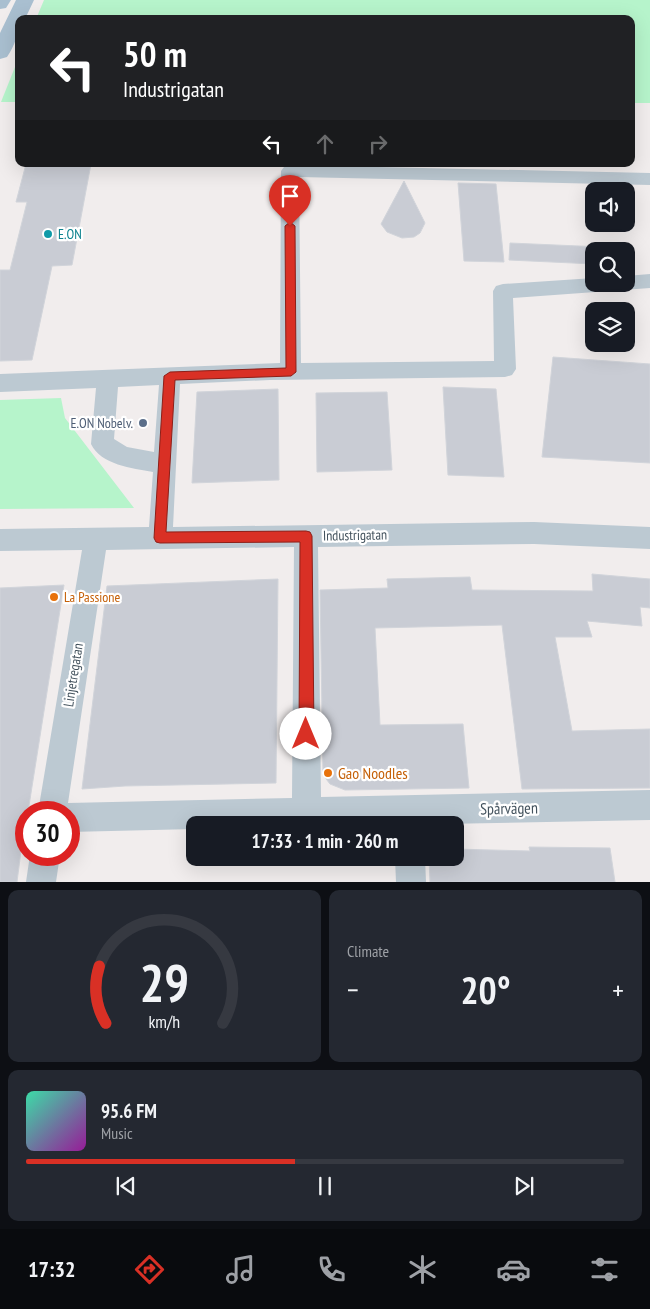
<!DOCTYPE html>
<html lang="en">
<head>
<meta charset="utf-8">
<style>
	:root { --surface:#171b24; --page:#242831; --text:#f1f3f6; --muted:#9ea1a6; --line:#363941; --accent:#d93025 }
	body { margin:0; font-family:"PT Sans Narrow",sans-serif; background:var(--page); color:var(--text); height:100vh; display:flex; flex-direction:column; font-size:19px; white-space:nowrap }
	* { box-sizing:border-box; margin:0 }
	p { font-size:16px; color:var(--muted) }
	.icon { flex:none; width:28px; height:28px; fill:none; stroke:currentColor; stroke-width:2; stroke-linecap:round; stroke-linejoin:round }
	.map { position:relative; height:882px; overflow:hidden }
	.details { display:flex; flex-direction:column; gap:8px; padding:8px; background:#0d0f14; flex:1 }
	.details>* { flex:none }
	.guide { position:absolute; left:15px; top:15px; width:620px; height:152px; border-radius:10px; box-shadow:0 5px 20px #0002; background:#202124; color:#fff; overflow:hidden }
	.tools { position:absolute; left:585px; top:182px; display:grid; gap:10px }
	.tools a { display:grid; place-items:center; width:50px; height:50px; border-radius:10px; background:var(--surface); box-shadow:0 5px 20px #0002; font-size:25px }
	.speed { position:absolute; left:15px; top:801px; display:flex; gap:10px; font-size:25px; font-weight:700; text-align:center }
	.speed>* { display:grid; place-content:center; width:65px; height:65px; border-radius:50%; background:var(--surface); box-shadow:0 5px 20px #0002; line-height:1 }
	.speed .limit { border:8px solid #d22; background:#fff; color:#111 }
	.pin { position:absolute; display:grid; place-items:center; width:42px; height:42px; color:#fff; margin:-51px -21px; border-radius:50% 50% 50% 0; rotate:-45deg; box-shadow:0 0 5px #0007 }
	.pin .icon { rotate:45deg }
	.me { position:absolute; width:55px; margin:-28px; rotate:0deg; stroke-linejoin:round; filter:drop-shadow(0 0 4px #0008) }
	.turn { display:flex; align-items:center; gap:18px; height:105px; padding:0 25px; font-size:22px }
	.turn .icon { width:65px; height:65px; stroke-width:2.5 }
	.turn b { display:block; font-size:35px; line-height:42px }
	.lanes { display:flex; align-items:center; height:48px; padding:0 25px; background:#0003; justify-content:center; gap:25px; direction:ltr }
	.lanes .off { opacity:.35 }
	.big { font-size:38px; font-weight:800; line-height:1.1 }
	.details .tile { flex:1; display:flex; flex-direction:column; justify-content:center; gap:8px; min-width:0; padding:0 18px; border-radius:10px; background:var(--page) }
	.details .dial { align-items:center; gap:0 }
	.dial svg { height:130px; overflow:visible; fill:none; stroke:var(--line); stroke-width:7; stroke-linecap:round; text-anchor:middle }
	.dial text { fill:var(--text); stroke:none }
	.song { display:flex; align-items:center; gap:15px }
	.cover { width:60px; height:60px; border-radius:8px; background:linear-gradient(135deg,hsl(160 70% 55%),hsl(300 70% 35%)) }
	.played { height:5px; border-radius:2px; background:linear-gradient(90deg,var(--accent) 45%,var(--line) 45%) }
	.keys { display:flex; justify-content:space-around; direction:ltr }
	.heat { display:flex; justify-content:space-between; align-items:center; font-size:28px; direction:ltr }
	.details .tiles { flex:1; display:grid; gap:8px; grid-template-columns:1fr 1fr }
	.tile:last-child { grid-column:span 2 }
	.trip { position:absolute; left:186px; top:816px; width:278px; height:50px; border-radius:10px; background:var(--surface); box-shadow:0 5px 20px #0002; font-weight:800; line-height:50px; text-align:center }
	.tab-bar { display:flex; height:80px; justify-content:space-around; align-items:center; background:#090b0e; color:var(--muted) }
	.tab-bar .icon { width:35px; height:35px }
	.tab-bar .active { color:var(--accent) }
	.tab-bar b { font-size:22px; color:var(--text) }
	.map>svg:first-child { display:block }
	.green { fill:#b6f4cb }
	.building { fill:#c9ccd4; stroke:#d1d4da }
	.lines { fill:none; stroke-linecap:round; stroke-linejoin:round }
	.minor { fill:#bcc9d2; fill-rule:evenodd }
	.major { fill:#a9bfd0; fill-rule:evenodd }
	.route { fill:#d93025; stroke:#8d1f18 }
	.culture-dot { fill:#0f9aa8; stroke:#fff; stroke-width:2 }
	.service-dot { fill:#5c6f8a; stroke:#fff; stroke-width:2 }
	.food-dot { fill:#e8710a; stroke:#fff; stroke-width:2 }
	.labels { text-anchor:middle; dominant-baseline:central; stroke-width:4.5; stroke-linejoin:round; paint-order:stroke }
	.culture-label { font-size:14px; fill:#0d838f; stroke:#fff; text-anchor:start }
	.service-label { font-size:14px; fill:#4e5e75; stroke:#fff; text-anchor:end }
	.street-label { font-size:14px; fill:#43525d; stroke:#fff }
	.food-label { font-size:14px; fill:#c56008; stroke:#fff; text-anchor:start }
	.near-food-label { font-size:16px; fill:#c56008; stroke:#fff; text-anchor:start }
	.near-street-label { font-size:16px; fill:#43525d; stroke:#fff }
</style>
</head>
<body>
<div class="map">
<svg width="650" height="882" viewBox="0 0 650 882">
	<rect width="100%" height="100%" fill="#f1eded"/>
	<g class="green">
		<polygon points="44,0 650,0 650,103 631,103 631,19 36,19"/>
		<polygon points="19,57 19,102 1,102"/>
		<polygon points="61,398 65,418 134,508 0,509 0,400"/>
	</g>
	<g class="building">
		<polygon points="26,164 91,164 72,265 52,266 32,360 0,361 0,270 10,270 27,202 16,202"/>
		<polygon points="404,181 425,223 420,233 414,237 402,238 387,232 381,224"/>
		<polygon points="458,183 496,184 504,262 464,261"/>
		<polygon points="510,243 624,248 625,251 594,251 594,264 509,260"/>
		<polygon points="553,357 650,364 650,463 542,457"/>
		<polygon points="443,387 496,389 504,477 448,475"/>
		<polygon points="278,389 279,480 192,483 197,392"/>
		<polygon points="387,392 392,470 317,472 316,393"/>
		<polygon points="592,574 650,579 650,608 640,607 642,626 587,621 592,637 555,637 572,731 650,729 650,788 522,789 502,625 375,628 380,725 463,724 469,788 345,790 330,784 323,775 320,590 388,588 387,579 470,577 472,590 593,591"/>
		<polygon points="278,579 276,783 125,786 82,789 107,586"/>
		<polygon points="64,585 28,812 26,812 17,882 0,882 0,588"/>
		<polygon points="529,847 610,848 615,882 430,882 429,858 455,858 455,849 530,851"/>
	</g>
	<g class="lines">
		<g class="minor">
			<path d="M290,165L650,173V185L299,177L301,363L494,361L493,291L496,286L503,284L594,278V284H626V276L650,274V288L513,298L516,369L512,375L505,377L270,380L180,384L173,527L534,522L650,527V549L534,544L318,547L321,797L650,790V820L389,825H195V829L69,832V812H38L82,550L0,551V529L149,527L153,472C132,468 101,465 91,444L96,388L0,392V374L280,363L281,171L284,167ZM159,385L154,452L127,447L114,439L118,387ZM294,547L292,798L68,803L106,550Z"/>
			<polygon points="30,855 60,855 56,882 26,882"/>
			<polygon points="395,858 425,858 426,882 396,882"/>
		</g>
		<g class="major">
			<polygon points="0,0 11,0 6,8 0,9"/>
			<path d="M16,0H34L25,19H19C19,33 15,45 7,57L0,59V33Z"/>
		</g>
	</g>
	<polygon class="route" points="290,222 295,226 296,372 291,376 175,380 166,532 306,531 310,532 312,536 314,734 311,739 306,741 302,739 299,734 300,542 160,543 156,542 154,538 164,376 170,372 286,368 285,226"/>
	<circle class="culture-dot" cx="48" cy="234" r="5"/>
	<circle class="service-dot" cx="143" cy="423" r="5"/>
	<g class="food-dot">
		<circle cx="54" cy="597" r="5"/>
		<circle cx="328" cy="773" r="5"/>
	</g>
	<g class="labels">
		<g class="culture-label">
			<text x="58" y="234">E.ON</text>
		</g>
		<g class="service-label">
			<text x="133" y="423">E.ON Nobelv.</text>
		</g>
		<g class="street-label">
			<text transform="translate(355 535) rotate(-1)">Industrigatan</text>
			<text transform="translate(73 675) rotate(-81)">Linjetregatan</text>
		</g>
		<g class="food-label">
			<text x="64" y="597">La Passione</text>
		</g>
		<g class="near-food-label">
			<text x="338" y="773">Gao Noodles</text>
		</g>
		<g class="near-street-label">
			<text transform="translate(509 808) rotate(-1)">Spårvägen</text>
		</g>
	</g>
</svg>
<div class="tools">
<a><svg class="icon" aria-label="sound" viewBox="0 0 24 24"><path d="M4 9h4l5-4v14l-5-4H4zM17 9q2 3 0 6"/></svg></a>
<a><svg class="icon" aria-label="search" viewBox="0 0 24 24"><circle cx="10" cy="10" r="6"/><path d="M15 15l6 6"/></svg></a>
<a><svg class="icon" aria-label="layers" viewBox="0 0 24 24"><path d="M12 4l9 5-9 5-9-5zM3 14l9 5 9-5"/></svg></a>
</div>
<div class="speed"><div class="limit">30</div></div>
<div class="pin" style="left:290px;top:226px;background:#d93025"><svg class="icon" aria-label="arrive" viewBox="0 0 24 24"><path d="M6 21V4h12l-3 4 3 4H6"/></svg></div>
<svg class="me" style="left:306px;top:734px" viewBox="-20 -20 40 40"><circle r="19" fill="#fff"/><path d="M0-13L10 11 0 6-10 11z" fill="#d93025"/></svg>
<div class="trip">17:33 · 1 min · 260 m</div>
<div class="guide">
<div class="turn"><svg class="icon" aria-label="left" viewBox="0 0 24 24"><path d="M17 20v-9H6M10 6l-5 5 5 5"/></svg><div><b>50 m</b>Industrigatan</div></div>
<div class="lanes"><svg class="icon" aria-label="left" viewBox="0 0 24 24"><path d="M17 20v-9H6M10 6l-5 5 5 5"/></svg><svg class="icon off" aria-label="ahead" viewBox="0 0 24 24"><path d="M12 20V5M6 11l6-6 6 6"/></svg><svg class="icon off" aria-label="right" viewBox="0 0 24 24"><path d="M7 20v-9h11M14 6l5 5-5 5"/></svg></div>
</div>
</div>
<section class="details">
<div class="tiles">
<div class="tile dial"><svg viewBox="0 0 100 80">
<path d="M14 69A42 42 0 1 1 86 69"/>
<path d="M14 69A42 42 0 0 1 10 34" stroke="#d93025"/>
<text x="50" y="56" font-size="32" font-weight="700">29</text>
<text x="50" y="72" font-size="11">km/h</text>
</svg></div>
<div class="tile"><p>Climate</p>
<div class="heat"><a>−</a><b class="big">20°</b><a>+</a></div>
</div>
<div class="tile">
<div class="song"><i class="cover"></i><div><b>95.6 FM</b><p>Music</p></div></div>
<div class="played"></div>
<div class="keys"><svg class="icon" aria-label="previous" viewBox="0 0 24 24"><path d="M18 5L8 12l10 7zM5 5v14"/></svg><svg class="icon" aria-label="pause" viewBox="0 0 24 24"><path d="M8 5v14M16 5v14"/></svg><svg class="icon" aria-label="next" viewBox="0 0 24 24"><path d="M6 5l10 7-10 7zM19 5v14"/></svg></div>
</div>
</div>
</section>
<nav class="tab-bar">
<b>17:32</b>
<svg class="icon active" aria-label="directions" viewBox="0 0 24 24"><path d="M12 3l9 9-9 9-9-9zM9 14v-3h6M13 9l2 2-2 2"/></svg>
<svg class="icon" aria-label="music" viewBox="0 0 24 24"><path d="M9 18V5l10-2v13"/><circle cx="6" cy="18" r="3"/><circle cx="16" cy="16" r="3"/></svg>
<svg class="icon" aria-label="phone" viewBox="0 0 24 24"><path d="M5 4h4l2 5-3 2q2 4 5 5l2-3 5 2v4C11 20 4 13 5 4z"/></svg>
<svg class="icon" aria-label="climate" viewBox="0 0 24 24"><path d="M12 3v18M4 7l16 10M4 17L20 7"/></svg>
<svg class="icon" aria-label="car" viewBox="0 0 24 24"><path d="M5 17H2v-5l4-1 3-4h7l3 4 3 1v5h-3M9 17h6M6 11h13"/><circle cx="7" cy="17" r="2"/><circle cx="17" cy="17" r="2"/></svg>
<svg class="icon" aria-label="filters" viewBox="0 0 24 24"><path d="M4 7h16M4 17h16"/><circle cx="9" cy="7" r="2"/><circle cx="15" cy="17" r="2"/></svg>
</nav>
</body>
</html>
